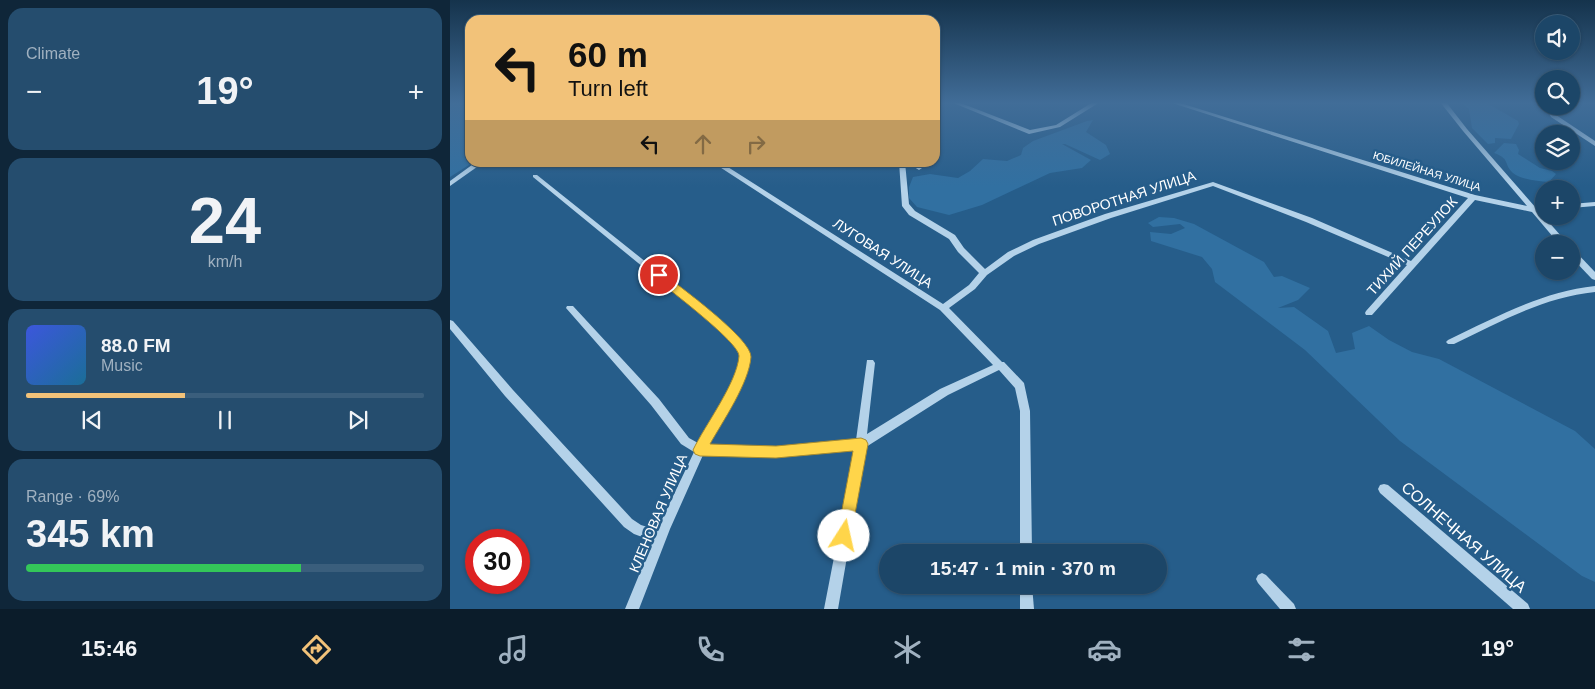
<!DOCTYPE html>
<html lang="en">
<head>
<meta charset="utf-8">
<style>
	:root { --surface:#1c4668; --page:#254d6e; --text:#f1f3f6; --muted:#a0b1c0; --line:#3a5e7c; --accent:#f2c279 }
	body { margin:0; font-family:Helvetica,sans-serif; background:var(--page); color:var(--text); height:100vh; display:flex; flex-direction:column; font-size:19px; white-space:nowrap }
	* { box-sizing:border-box; margin:0 }
	p { font-size:16px; color:var(--muted) }
	.icon { flex:none; width:28px; height:28px; fill:none; stroke:currentColor; stroke-width:2; stroke-linecap:round; stroke-linejoin:round }
	.map { position:relative; flex:1; overflow:hidden }
	.side { display:flex; flex-direction:column; gap:8px; padding:8px; background:#0f2639; width:450px }
	.side>* { flex:none }
	.hud { position:absolute; left:15px; top:15px; width:475px; height:152px; border-radius:15px; box-shadow:0 1px 4px #0004,0 0 0 1px var(--line); background:#f2c279; color:#111; overflow:hidden }
	.controls { position:absolute; left:1085px; top:15px; display:grid; gap:10px }
	.controls a { display:grid; place-items:center; width:45px; height:45px; border-radius:50%; background:var(--surface); box-shadow:0 1px 4px #0004,0 0 0 1px var(--line); font-size:25px }
	.speed { position:absolute; left:15px; top:529px; display:flex; gap:10px; font-size:25px; font-weight:700; text-align:center }
	.speed>* { display:grid; place-content:center; width:65px; height:65px; border-radius:50%; background:var(--surface); box-shadow:0 1px 4px #0004,0 0 0 1px var(--line); line-height:1 }
	.speed .limit { border:8px solid #d22; background:#fff; color:#111 }
	.pin { position:absolute; display:grid; place-items:center; width:42px; height:42px; color:#fff; margin:-21px; border:2px solid #fff; border-radius:50%; box-shadow:0 1px 5px #0007 }
	.me { position:absolute; width:55px; margin:-28px; rotate:10deg; stroke-linejoin:round; filter:drop-shadow(0 0 4px #0008) }
	.turn { display:flex; align-items:center; gap:18px; height:105px; padding:0 20px; font-size:22px }
	.turn .icon { width:65px; height:65px; stroke-width:2.5 }
	.turn b { display:block; font-size:35px; line-height:42px }
	.lanes { display:flex; align-items:center; height:48px; padding:0 20px; background:#0003; justify-content:center; gap:25px; direction:ltr }
	.lanes .off { opacity:.35 }
	.big { font-size:38px; font-weight:700; line-height:1.1 }
	.side .card { flex:1; display:flex; flex-direction:column; justify-content:center; gap:8px; min-width:0; padding:0 18px; border-radius:15px; background:var(--page) }
	.side .dial { align-items:center; gap:0 }
	.dial b { font-size:65px; line-height:1 }
	.song { display:flex; align-items:center; gap:15px }
	.cover { width:60px; height:60px; border-radius:8px; background:linear-gradient(135deg,hsl(230 70% 55%),hsl(200 70% 35%)) }
	.played { height:5px; border-radius:2px; background:linear-gradient(90deg,var(--accent) 40%,var(--line) 40%) }
	.keys { display:flex; justify-content:space-around; direction:ltr }
	.heat { display:flex; justify-content:space-between; align-items:center; font-size:28px; direction:ltr }
	.charge { height:8px; border-radius:4px; background:linear-gradient(90deg,#34c759 69%,var(--line) 0) }
	.trip { position:absolute; left:429px; top:544px; width:288px; height:50px; border-radius:25px; background:var(--surface); box-shadow:0 1px 4px #0004,0 0 0 1px var(--line); font-weight:700; line-height:50px; text-align:center }
	.tabs { display:flex; height:80px; justify-content:space-around; align-items:center; background:#0b1c2a; color:var(--muted) }
	.tabs .icon { width:35px; height:35px }
	.tabs .selected { color:var(--accent) }
	.tabs b { font-size:22px; color:var(--text) }
	main { display:flex; flex:1; min-height:0 }
	.map>svg:first-child { display:block }
	.green { fill:#3170a1 }
	.lines { fill:none; stroke-linecap:round; stroke-linejoin:round }
	.minor { fill:#b4d2e9; fill-rule:evenodd }
	.route { fill:#ffd54a; stroke:#a68a30 }
	.labels { text-anchor:middle; dominant-baseline:central; stroke-width:5; stroke-linejoin:round; paint-order:stroke }
	.far-street-label { font-size:11px; fill:#fff; stroke:#265d8a }
	.street-label { font-size:14px; fill:#fff; stroke:#265d8a }
	.near-street-label { font-size:16px; fill:#fff; stroke:#265d8a }
</style>
</head>
<body>
<main>
<section class="side">
<div class="card"><p>Climate</p>
<div class="heat"><a>−</a><b class="big">19°</b><a>+</a></div>
</div>
<div class="card dial"><b>24</b><p>km/h</p></div>
<div class="card">
<div class="song"><i class="cover"></i><div><b>88.0 FM</b><p>Music</p></div></div>
<div class="played"></div>
<div class="keys"><svg class="icon" aria-label="previous" viewBox="0 0 24 24"><path d="M18 5L8 12l10 7zM5 5v14"/></svg><svg class="icon" aria-label="pause" viewBox="0 0 24 24"><path d="M8 5v14M16 5v14"/></svg><svg class="icon" aria-label="next" viewBox="0 0 24 24"><path d="M6 5l10 7-10 7zM19 5v14"/></svg></div>
</div>
<div class="card"><p>Range · 69%</p><b class="big">345 km</b><div class="charge"></div></div>
</section>
<div class="map">
<svg width="1145" height="609" viewBox="0 0 1145 609">
	<rect width="100%" height="100%" fill="#265d8a"/>
	<g class="green">
		<polygon points="0,102 20,102 20,162 22,163 0,177"/>
		<polygon points="1014,102 1035,102 1068,121 1069,124 1061,139 1045,138 1045,143 1038,144 1022,128 1019,109 1012,104"/>
		<polygon points="643,120 636,132 656,145 660,154 650,160 615,144 612,144 641,160 632,168 600,173 532,205 499,215 467,207 459,198 459,187 463,177 480,174 508,178 520,171 533,159 557,161 571,155 573,148 583,141 637,121"/>
		<path d="M1054,143L1066,144L1069,150L1068,154L1090,168L1102,171L1106,174L1099,182C1088,181 1072,180 1063,173C1053,164 1061,159 1044,153Z"/>
		<polygon points="709,217 724,218 744,224 814,262 824,277 832,276 860,288 848,300 828,308 844,307 878,331 886,353 905,349 902,333 919,326 939,340 962,352 989,359 1125,431 1145,449 1145,582 1132,576 950,441 855,350 765,282 762,269 752,257 701,241 700,232 721,234 735,228 730,224 703,227 698,223"/>
	</g>
	<g class="lines">
		<g class="minor">
			<polygon points="485,102 490,102 485,105"/>
			<polygon points="501,102 508,102 580,130 606,125 643,102 650,102 610,127 579,134"/>
			<path d="M719,102H727L1025,195L1077,206L1013,131L990,102H996L1017,129L1086,208L1094,207V211L1090,212L1118,244H1109L1082,212L1025,200L922,315H916L915,313L916,311L957,265L856,222L763,186L661,218L589,244L564,256L537,275L525,289L499,308L552,362H554L574,383L580,411L582,552H570V411L565,388L549,370L498,395L416,447L388,609H374L405,449L326,457L253,455L220,529L189,609H175L203,541L184,534L174,527L55,396L0,329V320L3,321L63,390L182,519L191,525L207,530L244,452L231,444L201,405L116,308L117,306H123L209,399L239,438L248,443C259,425 297,371 289,351C285,342 276,336 270,330L83,177V175H87L276,326C285,333 295,341 299,353C305,374 269,426 258,445L326,447L406,440L417,360H423L425,363L417,434L490,389L543,365L490,310L262,162H270L493,304L519,285L529,273L508,252L499,239L459,215L452,206L449,162H455L459,204L465,211L505,235L514,248L535,269L558,252L583,240L655,214L763,182L862,218L961,261L1018,198Z"/>
			<polygon points="1102,106 1108,106 1104,111 1106,115 1145,141 1145,146 1101,117 1098,111"/>
			<polygon points="26,162 34,162 0,186 0,181"/>
			<polygon points="456,162 465,162 472,168 469,170"/>
			<polygon points="1145,202 1145,206 1121,208 1121,204"/>
			<polygon points="1121,249 1124,250 1145,272 1145,280 1142,279 1121,257"/>
			<path d="M1145,286V292C1094,297 1050,322 1004,344H998L996,342L998,340C1046,317 1091,292 1145,286Z"/>
			<polygon points="934,484 938,485 1078,604 1080,609 1063,609 930,493 928,489 930,485"/>
			<polygon points="812,573 816,575 844,604 846,609 830,609 808,583 806,579 808,575"/>
			<polygon points="570,585 582,585 584,609 570,609"/>
		</g>
	</g>
	<linearGradient id="sky" x2="0" y2="1"><stop stop-color="#15334c"/><stop offset="0.55" stop-color="#416d98"/><stop offset="1" stop-color="#416d98" stop-opacity="0"/></linearGradient>
	<rect width="1145" height="187" fill="url(#sky)"/>
	<path class="route" d="M209,271L212,273C228,285 302,339 301,357C299,383 273,421 260,444L326,446L411,438L416,440L418,444L400,541L394,543L389,541L387,536L403,451L326,458L250,456L245,454L243,450C255,425 287,383 289,356C290,343 218,289 205,278L203,275L205,273Z"/>
	<g class="labels">
		<g class="far-street-label">
			<text transform="translate(977 171) rotate(17)">ЮБИЛЕЙНАЯ УЛИЦА</text>
		</g>
		<g class="street-label">
			<text transform="translate(674 198) rotate(-18)">ПОВОРОТНАЯ УЛИЦА</text>
			<text transform="translate(962 246) rotate(-48)">ТИХИЙ ПЕРЕУЛОК</text>
			<text transform="translate(433 253) rotate(33)">ЛУГОВАЯ УЛИЦА</text>
			<text transform="translate(208 513) rotate(-67)">КЛЕНОВАЯ УЛИЦА</text>
		</g>
		<g class="near-street-label">
			<text transform="translate(1014 537) rotate(41)">СОЛНЕЧНАЯ УЛИЦА</text>
		</g>
	</g>
</svg>
<div class="controls">
<a><svg class="icon" aria-label="sound" viewBox="0 0 24 24"><path d="M4 9h4l5-4v14l-5-4H4zM17 9q2 3 0 6"/></svg></a>
<a><svg class="icon" aria-label="search" viewBox="0 0 24 24"><circle cx="10" cy="10" r="6"/><path d="M15 15l6 6"/></svg></a>
<a><svg class="icon" aria-label="layers" viewBox="0 0 24 24"><path d="M12 4l9 5-9 5-9-5zM3 14l9 5 9-5"/></svg></a>
<a>+</a>
<a>−</a>
</div>
<div class="speed"><div class="limit">30</div></div>
<div class="pin" style="left:209px;top:275px;background:#d93025"><svg class="icon" aria-label="arrive" viewBox="0 0 24 24"><path d="M6 21V4h12l-3 4 3 4H6"/></svg></div>
<svg class="me" style="left:394px;top:536px" viewBox="-20 -20 40 40"><circle r="19" fill="#fff"/><path d="M0-13L10 11 0 6-10 11z" fill="#ffd54a"/></svg>
<div class="trip">15:47 · 1 min · 370 m</div>
<div class="hud">
<div class="turn"><svg class="icon" aria-label="left" viewBox="0 0 24 24"><path d="M17 20v-9H6M10 6l-5 5 5 5"/></svg><div><b>60 m</b>Turn left</div></div>
<div class="lanes"><svg class="icon" aria-label="left" viewBox="0 0 24 24"><path d="M17 20v-9H6M10 6l-5 5 5 5"/></svg><svg class="icon off" aria-label="ahead" viewBox="0 0 24 24"><path d="M12 20V5M6 11l6-6 6 6"/></svg><svg class="icon off" aria-label="right" viewBox="0 0 24 24"><path d="M7 20v-9h11M14 6l5 5-5 5"/></svg></div>
</div>
</div>
</main>
<nav class="tabs">
<b>15:46</b>
<svg class="icon selected" aria-label="directions" viewBox="0 0 24 24"><path d="M12 3l9 9-9 9-9-9zM9 14v-3h6M13 9l2 2-2 2"/></svg>
<svg class="icon" aria-label="music" viewBox="0 0 24 24"><path d="M9 18V5l10-2v13"/><circle cx="6" cy="18" r="3"/><circle cx="16" cy="16" r="3"/></svg>
<svg class="icon" aria-label="phone" viewBox="0 0 24 24"><path d="M5 4h4l2 5-3 2q2 4 5 5l2-3 5 2v4C11 20 4 13 5 4z"/></svg>
<svg class="icon" aria-label="climate" viewBox="0 0 24 24"><path d="M12 3v18M4 7l16 10M4 17L20 7"/></svg>
<svg class="icon" aria-label="car" viewBox="0 0 24 24"><path d="M5 17H2v-5l4-1 3-4h7l3 4 3 1v5h-3M9 17h6M6 11h13"/><circle cx="7" cy="17" r="2"/><circle cx="17" cy="17" r="2"/></svg>
<svg class="icon" aria-label="filters" viewBox="0 0 24 24"><path d="M4 7h16M4 17h16"/><circle cx="9" cy="7" r="2"/><circle cx="15" cy="17" r="2"/></svg>
<b>19°</b>
</nav>
</body>
</html>
